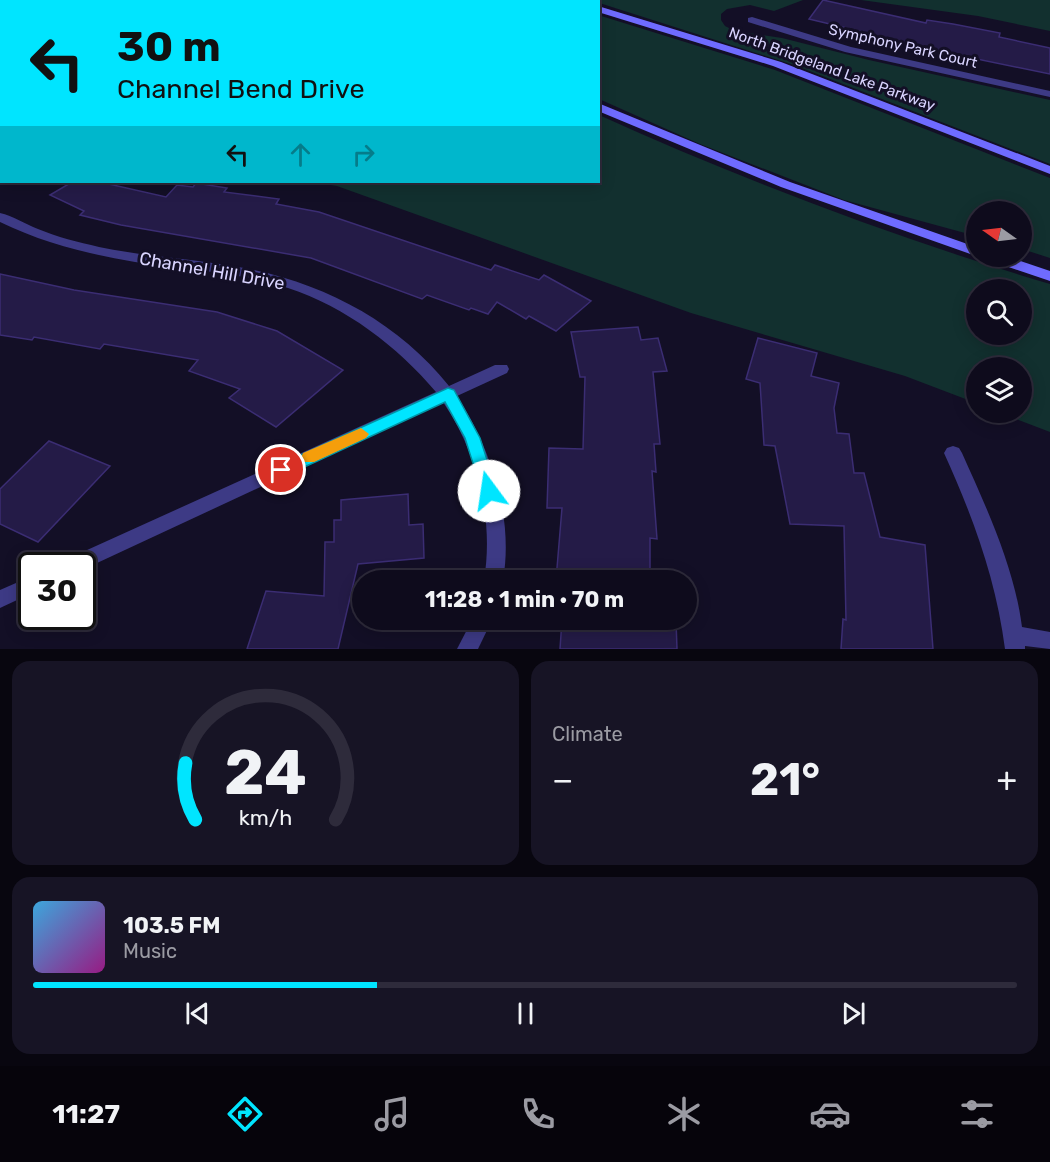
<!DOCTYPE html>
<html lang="en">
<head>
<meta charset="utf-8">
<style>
	:root { --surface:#0e0b1c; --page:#171425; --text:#f1f3f6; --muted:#9b9ba3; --line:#2e2b3b; --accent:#00e5ff }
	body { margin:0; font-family:Rubik,sans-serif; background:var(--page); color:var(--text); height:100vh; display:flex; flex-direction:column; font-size:22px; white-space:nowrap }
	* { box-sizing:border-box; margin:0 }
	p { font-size:20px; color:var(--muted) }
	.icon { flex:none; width:33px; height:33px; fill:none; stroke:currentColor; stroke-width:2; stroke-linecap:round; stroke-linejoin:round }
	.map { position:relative; height:649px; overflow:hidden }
	.panel { display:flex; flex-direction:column; gap:12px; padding:12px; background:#08060f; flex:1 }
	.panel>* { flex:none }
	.banner { position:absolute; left:0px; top:0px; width:600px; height:183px; box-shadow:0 3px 15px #0003,0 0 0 2px var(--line); background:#00e5ff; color:#111; overflow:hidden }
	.needle { width:39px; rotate:284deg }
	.buttons { position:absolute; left:966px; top:201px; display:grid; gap:12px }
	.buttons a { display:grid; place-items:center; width:66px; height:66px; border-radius:50%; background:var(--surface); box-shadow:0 3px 15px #0003,0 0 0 2px var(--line); font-size:30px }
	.speed { position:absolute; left:18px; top:552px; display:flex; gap:12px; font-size:30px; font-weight:700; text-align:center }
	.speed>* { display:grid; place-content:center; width:78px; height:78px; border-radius:50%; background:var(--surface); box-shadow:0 3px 15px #0003,0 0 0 2px var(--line); line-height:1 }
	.speed .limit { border:3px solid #111; border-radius:9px; background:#fff; color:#111 }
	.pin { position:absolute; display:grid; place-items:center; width:51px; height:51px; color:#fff; margin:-26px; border:3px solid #fff; border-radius:50%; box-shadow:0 2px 6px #0007 }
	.me { position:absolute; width:66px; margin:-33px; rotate:346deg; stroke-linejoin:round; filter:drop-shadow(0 0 4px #0008) }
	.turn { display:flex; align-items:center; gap:21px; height:126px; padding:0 18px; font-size:27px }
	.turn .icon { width:78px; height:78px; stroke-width:2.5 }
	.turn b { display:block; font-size:42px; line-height:51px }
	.lanes { display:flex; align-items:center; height:57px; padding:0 18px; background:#0003; justify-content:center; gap:30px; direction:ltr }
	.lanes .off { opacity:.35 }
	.big { font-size:45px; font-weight:700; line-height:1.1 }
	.panel .tile { flex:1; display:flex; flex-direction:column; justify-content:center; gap:9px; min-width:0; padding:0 21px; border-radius:18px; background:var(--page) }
	.panel .dial { align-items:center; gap:0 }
	.dial svg { height:156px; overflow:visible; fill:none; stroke:var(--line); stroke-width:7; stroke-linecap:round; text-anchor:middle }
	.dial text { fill:var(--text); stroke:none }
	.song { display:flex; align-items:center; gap:18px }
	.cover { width:72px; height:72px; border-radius:9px; background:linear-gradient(135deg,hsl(200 70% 55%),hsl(310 70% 35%)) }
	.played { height:6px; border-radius:3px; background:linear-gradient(90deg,var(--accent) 35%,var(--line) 35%) }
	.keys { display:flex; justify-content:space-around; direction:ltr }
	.heat { display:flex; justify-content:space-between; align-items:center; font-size:33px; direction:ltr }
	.panel .tiles { flex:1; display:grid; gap:12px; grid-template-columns:1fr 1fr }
	.tile:last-child { grid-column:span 2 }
	.trip { position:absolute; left:352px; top:570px; width:345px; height:60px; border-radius:30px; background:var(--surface); box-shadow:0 3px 15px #0003,0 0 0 2px var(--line); font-weight:700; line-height:60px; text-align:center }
	.dock { display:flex; height:96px; justify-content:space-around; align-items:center; background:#06040b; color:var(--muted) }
	.dock .icon { width:42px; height:42px }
	.dock .current { color:var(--accent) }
	.dock b { font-size:27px; color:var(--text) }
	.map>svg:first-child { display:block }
	.green { fill:#12302f; fill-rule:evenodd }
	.building { fill:#241b47; stroke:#3b2d73; stroke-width:1.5 }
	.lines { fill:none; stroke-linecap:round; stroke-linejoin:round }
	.path { stroke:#2fb8b0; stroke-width:3; stroke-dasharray:2 3; stroke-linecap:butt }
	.street { fill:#3d3a85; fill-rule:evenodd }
	.secondary { fill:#6f6bff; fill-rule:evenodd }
	.route { fill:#00e5ff; stroke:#0095a6; stroke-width:1.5 }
	.slow { fill:#f59e0b }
	.labels { text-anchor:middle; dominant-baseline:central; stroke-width:6; stroke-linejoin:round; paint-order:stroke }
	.far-street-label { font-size:15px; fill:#d9d4ff; stroke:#130f26 }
	.street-label { font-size:18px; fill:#d9d4ff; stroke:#130f26 }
</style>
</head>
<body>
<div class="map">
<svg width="1050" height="649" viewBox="0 0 1050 649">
	<rect width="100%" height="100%" fill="#130f26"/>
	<g class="green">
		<polygon points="53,0 326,0 331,1 51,1"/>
		<polygon points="590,0 803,0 774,11 750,5 727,9 721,14 721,20 725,26 735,31 782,38 869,60 1050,100 1050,164 794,65"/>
		<polygon points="861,0 1050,0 1050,31 978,16"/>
		<polygon points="598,15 775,70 1050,178 1050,258 1022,249 1022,212 976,212 976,236 844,200 700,144 599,99"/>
		<path d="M599,115C745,181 896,238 1050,284V432L1000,413L1022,412V368H976V403L905,376L691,313L337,186L312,182H598ZM976,290H1022V334H976Z"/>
	</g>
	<g class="building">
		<polygon points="823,0 926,23 927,20 953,24 1000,33 999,37 1050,48 1050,74 875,38 876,35 809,19"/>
		<polygon points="72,182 100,182 166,197 177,185 193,187 196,183 227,188 224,192 279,199 276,204 319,212 491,270 495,265 539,280 544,275 591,301 556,331 529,316 526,319 497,302 488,314 471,308 469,310 427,295 422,299 311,258 121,225 80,215 84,211 50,195"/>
		<polygon points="0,274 74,290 217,312 277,331 343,370 276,427 229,398 240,389 189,371 198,360 104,344 100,349 34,337 32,340 0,335"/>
		<polygon points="638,327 641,340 658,338 667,371 653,372 660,444 654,444 656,472 652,471 657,539 650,538 650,580 556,580 562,508 547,508 549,448 583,449 585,377 580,377 571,332"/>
		<polygon points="758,338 817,353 811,376 839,383 834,408 837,433 849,434 854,473 864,473 880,537 925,545 933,649 841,649 843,619 846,620 844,526 790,524 775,446 764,445 760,383 746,379"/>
		<polygon points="49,441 110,466 38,542 0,524 0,489"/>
		<polygon points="408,494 409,525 423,524 424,558 358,564 338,649 247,649 266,591 324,596 325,542 334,542 334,520 341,520 341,500"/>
		<polygon points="562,620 676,620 677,649 560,649"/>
	</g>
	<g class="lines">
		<g class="path">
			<polyline points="314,0 319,2"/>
			<polyline points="19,2 21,0"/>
		</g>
		<g class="street">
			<polygon points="752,17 851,47 1050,91 1050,97 845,52 748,22 748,18"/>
			<path d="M0,213C13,216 25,224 38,229C57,237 78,242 99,247C147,257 196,259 244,268C324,283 398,322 449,386L495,365H507L509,369L507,373L457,396C491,449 514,517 503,580H484C494,520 478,453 443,402L82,570V566H63L65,560L436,392C397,346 346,307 288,288C239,272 186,270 135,262C88,254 43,243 0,222Z"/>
			<path d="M953,446L959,448L962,453C987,509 1014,566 1022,627L1050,632V649L1025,646V649H1005C996,579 973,517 944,453L947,448Z"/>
			<polygon points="32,576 32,593 0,608 0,590"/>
			<polygon points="472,620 492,620 478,649 457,649"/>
		</g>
		<g class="secondary">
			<polygon points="37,0 49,0 36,2"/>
			<polygon points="342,0 355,0 356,2 343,2"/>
			<polygon points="560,0 574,0 575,2 561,2"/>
			<polygon points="598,6 781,62 1050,166 1050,174 773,66 598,12"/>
			<polygon points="0,27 2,27 0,35"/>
			<polygon points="598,103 790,182 976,247 976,256 781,187 598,111"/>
			<polygon points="983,256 1006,256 1050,271 1050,281 985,259"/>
		</g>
	</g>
	<polygon class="route" points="448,388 454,390 480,438 497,491 494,495 483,495 465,438 445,402 287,475 281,477 273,470 276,466"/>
	<polygon class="slow" points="361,428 369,434 366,438 314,462 303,462 301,458 303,453"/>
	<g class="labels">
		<g class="far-street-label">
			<text transform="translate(903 46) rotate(13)">Symphony Park Court</text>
			<text transform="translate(832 69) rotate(20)">North Bridgeland Lake Parkway</text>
		</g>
		<g class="street-label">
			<text transform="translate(212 271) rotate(10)">Channel Hill Drive</text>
		</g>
	</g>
</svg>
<div class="buttons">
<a><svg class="needle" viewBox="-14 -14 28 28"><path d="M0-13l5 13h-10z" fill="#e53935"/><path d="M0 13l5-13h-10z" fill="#9b9ba3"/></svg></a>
<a><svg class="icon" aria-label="search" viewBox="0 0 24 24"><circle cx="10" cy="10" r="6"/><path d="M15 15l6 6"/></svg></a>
<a><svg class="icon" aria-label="layers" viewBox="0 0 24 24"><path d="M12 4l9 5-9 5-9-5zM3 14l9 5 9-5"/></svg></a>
</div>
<div class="speed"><div class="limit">30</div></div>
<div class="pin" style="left:281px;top:470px;background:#d93025"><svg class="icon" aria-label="arrive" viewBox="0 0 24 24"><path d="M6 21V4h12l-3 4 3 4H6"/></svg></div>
<svg class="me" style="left:489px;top:491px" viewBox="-20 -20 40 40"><circle r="19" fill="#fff"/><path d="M0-13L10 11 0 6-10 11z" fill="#00e5ff"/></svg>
<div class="trip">11:28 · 1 min · 70 m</div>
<div class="banner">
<div class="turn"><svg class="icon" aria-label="left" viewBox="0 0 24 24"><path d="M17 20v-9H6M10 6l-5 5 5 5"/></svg><div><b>30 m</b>Channel Bend Drive</div></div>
<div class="lanes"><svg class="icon" aria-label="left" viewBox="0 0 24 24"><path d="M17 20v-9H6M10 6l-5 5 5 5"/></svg><svg class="icon off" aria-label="ahead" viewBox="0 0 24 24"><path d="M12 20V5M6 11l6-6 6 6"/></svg><svg class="icon off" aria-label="right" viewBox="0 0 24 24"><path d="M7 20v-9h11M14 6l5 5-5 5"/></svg></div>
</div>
</div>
<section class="panel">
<div class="tiles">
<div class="tile dial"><svg viewBox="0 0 100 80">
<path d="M14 69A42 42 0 1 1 86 69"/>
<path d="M14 69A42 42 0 0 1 9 40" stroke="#00e5ff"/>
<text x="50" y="56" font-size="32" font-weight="700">24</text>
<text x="50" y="72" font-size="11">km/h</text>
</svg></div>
<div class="tile"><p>Climate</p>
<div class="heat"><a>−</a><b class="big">21°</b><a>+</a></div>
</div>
<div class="tile">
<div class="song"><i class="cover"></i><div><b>103.5 FM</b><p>Music</p></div></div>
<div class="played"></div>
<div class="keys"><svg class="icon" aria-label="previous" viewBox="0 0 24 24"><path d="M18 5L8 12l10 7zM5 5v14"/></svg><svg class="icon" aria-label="pause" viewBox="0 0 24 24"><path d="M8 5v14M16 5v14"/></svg><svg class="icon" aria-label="next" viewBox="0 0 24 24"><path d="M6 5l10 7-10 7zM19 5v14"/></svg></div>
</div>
</div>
</section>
<nav class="dock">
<b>11:27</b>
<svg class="icon current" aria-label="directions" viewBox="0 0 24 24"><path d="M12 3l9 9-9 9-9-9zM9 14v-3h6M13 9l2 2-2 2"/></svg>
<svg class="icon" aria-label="music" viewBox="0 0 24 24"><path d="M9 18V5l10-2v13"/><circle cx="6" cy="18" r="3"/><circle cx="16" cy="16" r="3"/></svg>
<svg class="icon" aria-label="phone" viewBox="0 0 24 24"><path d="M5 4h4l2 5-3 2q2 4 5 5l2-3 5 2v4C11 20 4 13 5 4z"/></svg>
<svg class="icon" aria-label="climate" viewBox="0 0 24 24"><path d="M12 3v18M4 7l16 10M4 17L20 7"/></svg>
<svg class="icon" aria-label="car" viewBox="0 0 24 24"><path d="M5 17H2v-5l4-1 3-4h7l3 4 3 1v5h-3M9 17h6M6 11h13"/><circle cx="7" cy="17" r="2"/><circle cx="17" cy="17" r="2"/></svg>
<svg class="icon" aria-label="filters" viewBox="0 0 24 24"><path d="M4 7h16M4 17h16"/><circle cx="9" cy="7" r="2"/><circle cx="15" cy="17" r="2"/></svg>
</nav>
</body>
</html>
